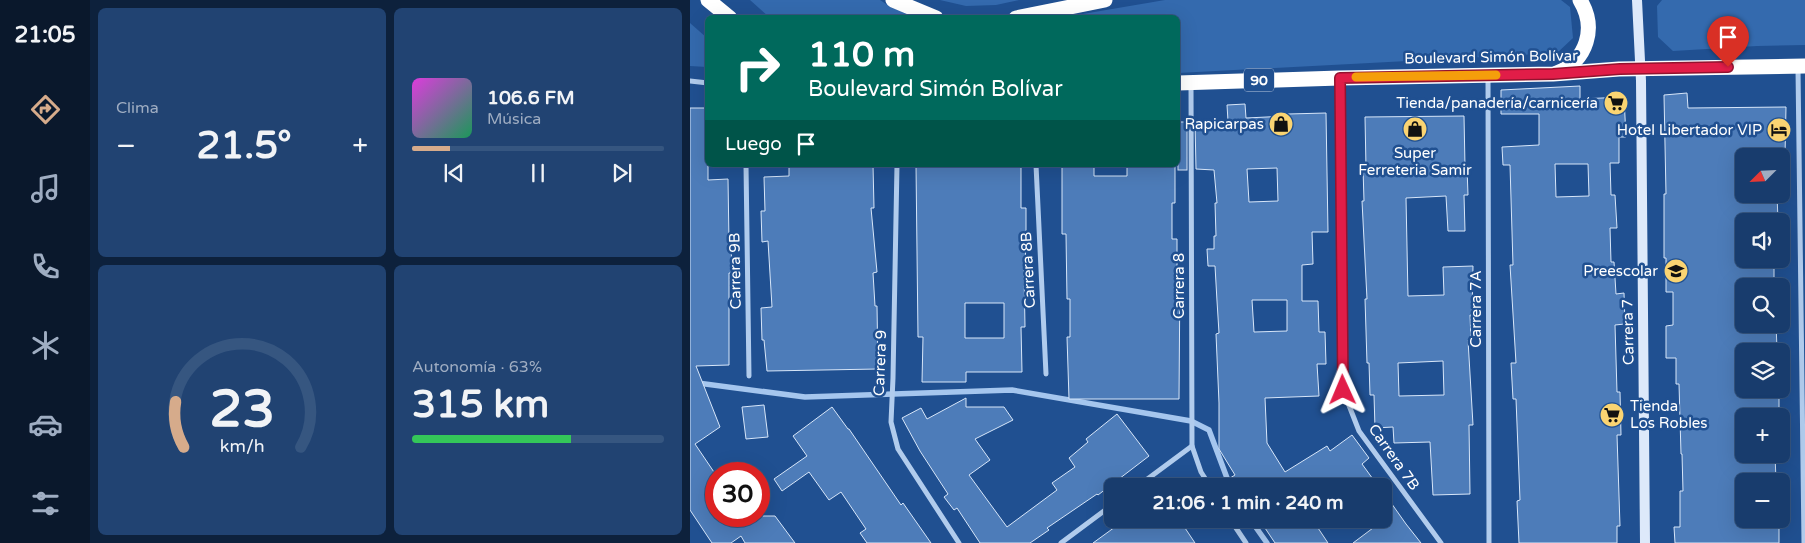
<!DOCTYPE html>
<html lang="es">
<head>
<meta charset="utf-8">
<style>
	:root { --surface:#183c6d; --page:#214372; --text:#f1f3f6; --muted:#9fadc2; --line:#365680; --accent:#d6ab8b }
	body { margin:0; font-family:"Varela Round",sans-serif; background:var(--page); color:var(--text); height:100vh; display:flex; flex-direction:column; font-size:19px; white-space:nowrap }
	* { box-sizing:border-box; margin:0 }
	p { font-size:16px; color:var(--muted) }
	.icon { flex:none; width:28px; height:28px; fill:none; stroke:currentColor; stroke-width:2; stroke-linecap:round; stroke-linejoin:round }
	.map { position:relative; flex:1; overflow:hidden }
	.sheet { display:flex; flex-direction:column; gap:8px; padding:8px; background:#0d213c; width:600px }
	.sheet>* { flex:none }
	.banner { position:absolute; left:15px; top:15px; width:475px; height:152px; border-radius:8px; box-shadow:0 5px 20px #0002,0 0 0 1px var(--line); background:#00695c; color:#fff; overflow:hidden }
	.needle { width:32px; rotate:246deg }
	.controls { position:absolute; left:1045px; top:148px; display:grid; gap:10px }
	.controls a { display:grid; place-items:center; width:55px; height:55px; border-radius:8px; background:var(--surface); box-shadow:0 5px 20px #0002,0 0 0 1px var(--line); font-size:25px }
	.speed { position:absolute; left:15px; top:462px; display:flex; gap:10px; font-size:25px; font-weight:700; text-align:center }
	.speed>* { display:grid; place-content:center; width:65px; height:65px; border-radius:50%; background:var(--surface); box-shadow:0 5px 20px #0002,0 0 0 1px var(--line); line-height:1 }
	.speed .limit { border:8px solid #d22; background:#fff; color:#111 }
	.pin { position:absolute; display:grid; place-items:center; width:42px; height:42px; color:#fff; margin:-51px -21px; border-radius:50% 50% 50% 0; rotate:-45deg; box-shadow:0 0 5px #0007 }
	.pin .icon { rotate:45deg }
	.me { position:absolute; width:55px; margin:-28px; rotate:359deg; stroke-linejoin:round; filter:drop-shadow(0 0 4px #0008) }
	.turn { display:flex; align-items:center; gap:18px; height:105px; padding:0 20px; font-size:22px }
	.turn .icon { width:65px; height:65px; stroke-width:2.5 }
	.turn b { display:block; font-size:35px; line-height:42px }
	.then { display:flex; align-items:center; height:48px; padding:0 20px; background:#0003; gap:10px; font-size:19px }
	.big { font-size:38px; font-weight:700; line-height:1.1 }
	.sheet .tile { flex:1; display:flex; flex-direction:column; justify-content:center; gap:8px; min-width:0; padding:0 18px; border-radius:8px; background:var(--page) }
	.sheet .dial { align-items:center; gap:0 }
	.dial svg { height:130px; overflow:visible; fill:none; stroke:var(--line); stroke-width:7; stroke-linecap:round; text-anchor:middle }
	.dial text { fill:var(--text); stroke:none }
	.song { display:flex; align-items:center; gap:15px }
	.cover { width:60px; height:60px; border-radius:8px; background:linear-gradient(135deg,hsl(300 70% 55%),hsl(150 70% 35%)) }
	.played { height:5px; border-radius:2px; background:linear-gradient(90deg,var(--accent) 15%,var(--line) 15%) }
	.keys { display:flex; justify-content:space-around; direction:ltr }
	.heat { display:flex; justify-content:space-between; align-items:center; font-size:28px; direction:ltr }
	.charge { height:8px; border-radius:4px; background:linear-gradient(90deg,#34c759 63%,var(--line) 0) }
	.sheet .tiles { flex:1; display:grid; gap:8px; grid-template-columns:repeat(2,1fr) }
	.trip { position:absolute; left:414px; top:478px; width:288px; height:50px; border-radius:8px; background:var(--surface); box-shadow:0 5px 20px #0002,0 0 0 1px var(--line); font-weight:700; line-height:50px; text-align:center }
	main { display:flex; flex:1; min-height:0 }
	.tabs { display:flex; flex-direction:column; width:90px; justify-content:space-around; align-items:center; background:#0a182c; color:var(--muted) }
	.tabs .icon { width:35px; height:35px }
	.tabs .active { color:var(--accent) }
	.tabs b { font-size:22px; color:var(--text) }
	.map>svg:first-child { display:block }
	.green { fill:#346aae }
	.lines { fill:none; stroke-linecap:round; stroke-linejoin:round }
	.stream { stroke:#a5c6ee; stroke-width:5.5 }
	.building { fill:#4d7cb9; stroke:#d7e6f9; fill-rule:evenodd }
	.street { stroke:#b1cced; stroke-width:5 }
	.secondary { stroke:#dde9fa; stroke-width:10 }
	.highway { stroke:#fff; stroke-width:15 }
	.route-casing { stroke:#92132f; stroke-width:12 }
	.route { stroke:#e11d48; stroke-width:9 }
	.slow { stroke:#f59e0b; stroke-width:9 }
	.labels { text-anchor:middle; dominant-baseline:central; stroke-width:5; stroke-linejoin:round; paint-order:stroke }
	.shield { fill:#205091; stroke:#bccade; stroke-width:1 }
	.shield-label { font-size:14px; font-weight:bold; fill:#fff }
	.street-label { font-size:15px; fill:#fff; stroke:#205091 }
	.poi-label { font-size:15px; fill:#fff; stroke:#205091; text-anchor:end }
</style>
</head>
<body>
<main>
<nav class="tabs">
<b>21:05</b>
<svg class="icon active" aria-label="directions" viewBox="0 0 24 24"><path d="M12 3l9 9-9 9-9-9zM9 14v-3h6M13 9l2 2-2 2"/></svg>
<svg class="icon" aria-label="music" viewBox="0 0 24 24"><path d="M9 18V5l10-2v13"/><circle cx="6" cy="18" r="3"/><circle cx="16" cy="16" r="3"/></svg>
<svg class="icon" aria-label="phone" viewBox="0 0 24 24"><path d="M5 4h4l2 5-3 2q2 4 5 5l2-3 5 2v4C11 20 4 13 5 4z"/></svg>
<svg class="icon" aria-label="climate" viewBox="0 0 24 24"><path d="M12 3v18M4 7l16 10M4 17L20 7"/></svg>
<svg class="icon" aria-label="car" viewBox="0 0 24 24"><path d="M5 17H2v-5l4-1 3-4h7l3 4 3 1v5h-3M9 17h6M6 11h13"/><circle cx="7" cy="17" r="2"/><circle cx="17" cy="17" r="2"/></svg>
<svg class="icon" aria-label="filters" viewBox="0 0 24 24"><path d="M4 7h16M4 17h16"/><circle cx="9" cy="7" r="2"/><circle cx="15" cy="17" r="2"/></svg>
</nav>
<section class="sheet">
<div class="tiles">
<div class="tile"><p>Clima</p>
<div class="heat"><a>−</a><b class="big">21.5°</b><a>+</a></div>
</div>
<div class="tile">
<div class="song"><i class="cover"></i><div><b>106.6 FM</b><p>Música</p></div></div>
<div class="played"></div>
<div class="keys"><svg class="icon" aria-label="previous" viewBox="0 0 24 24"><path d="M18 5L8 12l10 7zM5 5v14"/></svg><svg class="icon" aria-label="pause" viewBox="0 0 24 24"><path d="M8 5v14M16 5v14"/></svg><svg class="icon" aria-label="next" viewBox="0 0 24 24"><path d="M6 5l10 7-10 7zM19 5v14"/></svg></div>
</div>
<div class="tile dial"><svg viewBox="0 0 100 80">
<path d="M14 69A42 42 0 1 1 86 69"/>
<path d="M14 69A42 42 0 0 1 9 41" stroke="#d6ab8b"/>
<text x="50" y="56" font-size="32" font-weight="700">23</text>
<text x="50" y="72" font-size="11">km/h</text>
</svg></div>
<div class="tile"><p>Autonomía · 63%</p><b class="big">315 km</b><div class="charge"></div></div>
</div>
</section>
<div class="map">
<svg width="1115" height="543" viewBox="0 0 1115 543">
	<rect width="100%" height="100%" fill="#205091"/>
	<g class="green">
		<polygon points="60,0 190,0 202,8 231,17 79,17"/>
		<polygon points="250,0 329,0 306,5 276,6"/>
		<polygon points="475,0 871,0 880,7 883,38 867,53 488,73 488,18 375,17"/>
		<polygon points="972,0 1115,0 1115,45 1067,46 983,51 968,37 967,6"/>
		<polygon points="0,23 17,38 17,67 0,66"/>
	</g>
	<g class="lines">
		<g class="stream">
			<polyline points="0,382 115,397 322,390 501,421 519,430 540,486"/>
			<polyline points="560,519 577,543"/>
		</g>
	</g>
	<g class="building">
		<path d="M890,86V99L934,97L936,137H929V163H920L921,195H925L927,228H920L921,262H924L926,294L934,293L935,324L925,325L927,392H930L931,435H927L930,526H927V543H829L827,501L830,500L826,399H823L821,363H826L820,265H823L820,165H813L812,147L849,145V114H811V90ZM865,164H898L899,196L866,197Z"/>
		<polygon points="997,93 998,108 1096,107 1095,156 1054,156 1054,194 1087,194 1088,221 1054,221 1054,259 1084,259 1084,286 1054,286 1054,324 1086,324 1087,349 1085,351 1054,351 1054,389 1089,389 1089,412 1086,412 1087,416 1054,416 1054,454 1085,454 1086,481 1054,481 1054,521 1089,520 1089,543 985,543 984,527 990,527 990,491 993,491 992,454 991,454 989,384 986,384 986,358 976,358 976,326 983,325 983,292 976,292 976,258 974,258 974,194 976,194 974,95"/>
		<path d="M555,104L556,118L598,116V114L636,113L638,232H622L623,264L612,265V301H628L629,332H635L636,364H627L629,396L575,398L577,443L595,472L637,446L640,451L662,435L679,458L672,464L688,486H527L545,475L529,449V403L526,334L529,333L527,301L525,266H518L517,249H524V236H526L525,203H527L524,170L506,169L505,122L538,121L537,105ZM587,168L588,201L559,202L557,169ZM562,300H597V331L564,332Z"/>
		<polygon points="0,108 18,108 18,180 38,179 39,243 41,243 42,273 39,273 39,365 6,366 30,427 5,444 26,475 26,516 85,516 105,543 55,543 51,536 41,543 22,543 0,510"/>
		<path d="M774,116L775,167H777L778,195H774L775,231H758L756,196L716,198L718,296L754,295L753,267L783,266L782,315H780L781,340H778L783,425H779L780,494L743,495L740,442L704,443L703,427L685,428L684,395H680L679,363H677L675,299H677L672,201H674L673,168H676L675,117ZM753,361L754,395L709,396L708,363Z"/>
		<rect x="488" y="122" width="9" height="48"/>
		<polygon points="99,165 183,165 184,208 181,208 187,272 183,273 185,306 187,306 188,369 77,371 74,340 72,340 71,308 82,307 78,241 72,242 71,211 75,211 74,177 99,176"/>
		<path d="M226,165H331V208H336V239L335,270H334L335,327H331L332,372H276V382H232L233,337H228ZM275,303H314V338H275Z"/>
		<polygon points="372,165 404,165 404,176 437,176 437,165 485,165 485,203 482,203 482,239 487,239 487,269 490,269 489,399 379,399 377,337 380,337 380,299 377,299 376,234 372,234"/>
		<polygon points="276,398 276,407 314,407 323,420 285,439 300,460 279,475 317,527 367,490 362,483 385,467 379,458 398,442 396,439 427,414 459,456 408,495 407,494 357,528 359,530 340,543 290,543 267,508 264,510 254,497 258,494 230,451 212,418 231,408 237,419"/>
		<polygon points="74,405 78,437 56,439 52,407"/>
		<polygon points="142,407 158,429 159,429 211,505 213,503 241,543 177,543 170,533 176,529 151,492 139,500 119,472 92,491 84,479 117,456 103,436"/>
		<polygon points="692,490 716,524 731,543 663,543 687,525 682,519 692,519"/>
		<polygon points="436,519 489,519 505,543 403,543"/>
		<polygon points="569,519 622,519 638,543 585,543"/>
	</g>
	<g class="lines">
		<g class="street">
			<polyline points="1108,69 1114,543"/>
			<polyline points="798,76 799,543"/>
			<polyline points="0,81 18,83"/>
			<polyline points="650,81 653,390 669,431 751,543"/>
			<polyline points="501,85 502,446 511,472 520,486"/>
			<polyline points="56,165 59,376"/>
			<polyline points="207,165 203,378 201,422 208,449 269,543"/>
			<polyline points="346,165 356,374"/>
			<polyline points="448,486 502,446"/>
			<polyline points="540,519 556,543"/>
			<polyline points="371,543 422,505"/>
		</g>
		<polyline class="secondary" points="947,0 951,81 955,543"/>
		<g class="highway">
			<polyline points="18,0 40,18"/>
			<polyline points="203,0 246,18"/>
			<polyline points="326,18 415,0"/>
			<path d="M867,73C897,60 907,28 890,0"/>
			<polyline points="488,83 650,78 863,74 929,69 1115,66"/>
		</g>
	</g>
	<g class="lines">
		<defs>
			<polyline id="route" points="653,390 650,78 863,74 930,69 1038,67"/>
		</defs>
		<use href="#route" class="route-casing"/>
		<use href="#route" class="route"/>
		<polyline class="slow" points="666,77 806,75"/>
	</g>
	<defs>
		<symbol id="supermarket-disc" viewBox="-11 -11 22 22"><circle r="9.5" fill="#fad472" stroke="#205091"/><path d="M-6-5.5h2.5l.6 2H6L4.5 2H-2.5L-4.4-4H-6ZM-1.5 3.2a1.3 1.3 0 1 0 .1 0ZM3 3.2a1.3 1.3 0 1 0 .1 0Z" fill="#111"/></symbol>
		<symbol id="shop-disc" viewBox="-11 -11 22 22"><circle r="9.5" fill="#fad472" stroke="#205091"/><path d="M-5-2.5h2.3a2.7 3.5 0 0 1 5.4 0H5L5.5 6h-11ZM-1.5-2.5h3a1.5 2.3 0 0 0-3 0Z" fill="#111"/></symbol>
		<symbol id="hotel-disc" viewBox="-11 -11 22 22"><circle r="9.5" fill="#fad472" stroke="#205091"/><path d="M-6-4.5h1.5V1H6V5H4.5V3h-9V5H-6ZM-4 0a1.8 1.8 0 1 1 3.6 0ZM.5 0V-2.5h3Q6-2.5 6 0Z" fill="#111"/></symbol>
		<symbol id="school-disc" viewBox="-11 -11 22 22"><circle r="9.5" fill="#fad472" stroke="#205091"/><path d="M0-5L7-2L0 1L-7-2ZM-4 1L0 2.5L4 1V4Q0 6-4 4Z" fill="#111"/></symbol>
	</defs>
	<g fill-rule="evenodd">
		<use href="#supermarket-disc" x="912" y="89" width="28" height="28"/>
		<use href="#shop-disc" x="577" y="110" width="28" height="28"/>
		<use href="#shop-disc" x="711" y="115" width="28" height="28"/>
		<use href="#hotel-disc" x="1075" y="116" width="28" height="28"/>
		<use href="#school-disc" x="972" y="257" width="28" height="28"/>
		<use href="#supermarket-disc" x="908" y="401" width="28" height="28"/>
	</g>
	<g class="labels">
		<rect class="shield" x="554" y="68.5" width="30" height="23" rx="4"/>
		<g class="shield-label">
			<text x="569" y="80">90</text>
		</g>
		<g class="street-label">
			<text transform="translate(801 57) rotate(-1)">Boulevard Simón Bolívar</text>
			<text transform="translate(338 270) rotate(-93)">Carrera 8B</text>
			<text transform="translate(45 271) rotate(-91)">Carrera 9B</text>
			<text transform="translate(489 286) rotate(-90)">Carrera 8</text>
			<text transform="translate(786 309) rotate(-90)">Carrera 7A</text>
			<text transform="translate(938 332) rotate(-91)">Carrera 7</text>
			<text transform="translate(190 363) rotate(-88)">Carrera 9</text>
			<text transform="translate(704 457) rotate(55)">Carrera 7B</text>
		</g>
		<g class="poi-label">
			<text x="908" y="103">Tienda/panadería/carnicería</text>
			<text x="574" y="124">Rapicarpas</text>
			<text x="1072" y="130">Hotel Libertador VIP</text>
			<text x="725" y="153" text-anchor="middle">Super<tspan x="725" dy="17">Ferreteria Samir</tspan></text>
			<text x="968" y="271">Preescolar</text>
			<text x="940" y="406" text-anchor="start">Tienda<tspan x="940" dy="17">Los Robles</tspan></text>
		</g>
	</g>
</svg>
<div class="controls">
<a><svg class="needle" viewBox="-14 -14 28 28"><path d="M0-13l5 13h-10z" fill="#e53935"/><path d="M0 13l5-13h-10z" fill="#9fadc2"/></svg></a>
<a><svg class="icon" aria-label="sound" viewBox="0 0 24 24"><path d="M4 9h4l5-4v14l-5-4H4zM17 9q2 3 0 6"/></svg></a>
<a><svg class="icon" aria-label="search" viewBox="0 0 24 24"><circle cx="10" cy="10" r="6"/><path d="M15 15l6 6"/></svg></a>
<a><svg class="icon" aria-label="layers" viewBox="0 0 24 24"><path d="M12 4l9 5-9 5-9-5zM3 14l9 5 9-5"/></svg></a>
<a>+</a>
<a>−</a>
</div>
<div class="speed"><div class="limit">30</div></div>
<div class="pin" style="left:1038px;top:67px;background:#d93025"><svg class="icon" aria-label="arrive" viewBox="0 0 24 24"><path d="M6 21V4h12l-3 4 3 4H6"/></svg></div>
<svg class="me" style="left:653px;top:390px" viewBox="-20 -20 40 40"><path d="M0-17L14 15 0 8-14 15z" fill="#e11d48" stroke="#fff" stroke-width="4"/></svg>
<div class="trip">21:06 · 1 min · 240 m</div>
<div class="banner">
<div class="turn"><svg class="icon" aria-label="right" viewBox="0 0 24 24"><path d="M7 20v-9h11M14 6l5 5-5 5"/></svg><div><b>110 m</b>Boulevard Simón Bolívar</div></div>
<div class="then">Luego<svg class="icon" aria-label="arrive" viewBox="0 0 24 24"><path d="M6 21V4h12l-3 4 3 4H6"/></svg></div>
</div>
</div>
</main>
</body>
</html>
